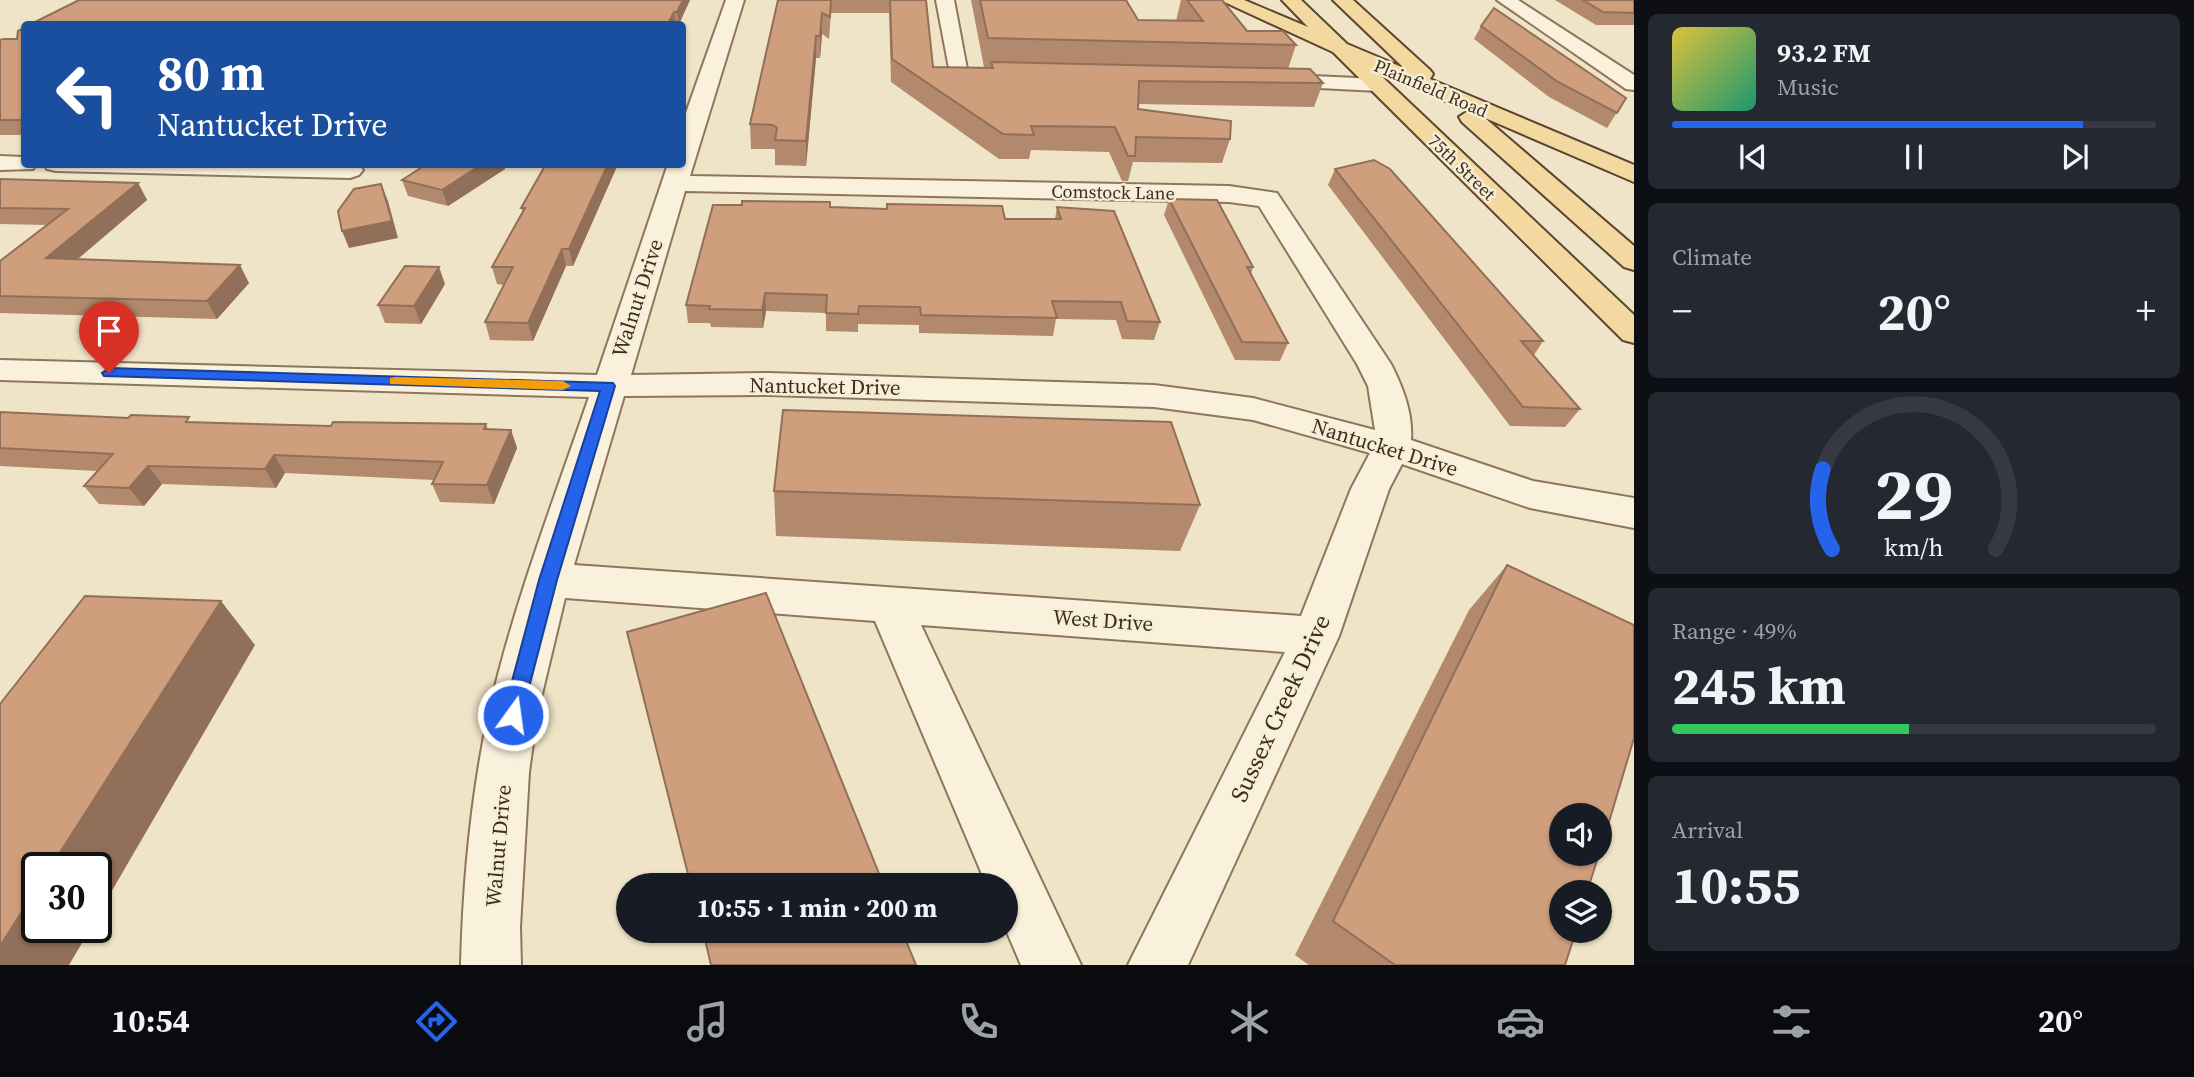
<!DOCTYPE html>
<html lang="en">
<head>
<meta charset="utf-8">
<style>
	:root { --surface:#171b24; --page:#242831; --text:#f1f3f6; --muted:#9ea1a6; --line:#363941; --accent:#2563eb }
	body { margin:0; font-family:"Source Serif 4",serif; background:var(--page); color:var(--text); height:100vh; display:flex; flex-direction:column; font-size:26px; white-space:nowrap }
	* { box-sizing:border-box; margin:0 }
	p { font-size:23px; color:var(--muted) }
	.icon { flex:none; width:38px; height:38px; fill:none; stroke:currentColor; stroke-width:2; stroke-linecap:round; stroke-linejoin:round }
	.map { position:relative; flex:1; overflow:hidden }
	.details { display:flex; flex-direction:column; gap:14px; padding:14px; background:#0d0f14; width:560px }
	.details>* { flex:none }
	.top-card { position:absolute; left:21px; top:21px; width:665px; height:147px; border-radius:7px; box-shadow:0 2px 5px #0004; background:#1a4fa0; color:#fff; overflow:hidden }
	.buttons { position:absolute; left:1549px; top:803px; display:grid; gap:14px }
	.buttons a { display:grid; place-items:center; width:63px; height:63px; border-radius:50%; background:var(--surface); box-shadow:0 2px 5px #0004; font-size:35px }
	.speed { position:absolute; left:21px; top:852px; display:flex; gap:14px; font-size:35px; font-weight:700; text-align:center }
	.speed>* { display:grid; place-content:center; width:91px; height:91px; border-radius:50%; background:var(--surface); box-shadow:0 2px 5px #0004; line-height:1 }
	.speed .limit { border:4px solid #111; border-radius:10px; background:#fff; color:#111 }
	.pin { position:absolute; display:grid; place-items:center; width:60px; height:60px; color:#fff; margin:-72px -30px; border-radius:50% 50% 50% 0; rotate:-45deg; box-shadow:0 0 7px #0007 }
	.pin .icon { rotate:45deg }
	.me { position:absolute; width:77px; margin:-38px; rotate:14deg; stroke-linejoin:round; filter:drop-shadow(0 0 5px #0008) }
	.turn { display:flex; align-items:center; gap:24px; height:147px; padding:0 21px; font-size:32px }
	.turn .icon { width:91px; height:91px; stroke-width:2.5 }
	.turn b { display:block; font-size:49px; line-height:60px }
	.big { font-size:52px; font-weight:700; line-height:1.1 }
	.details .card { flex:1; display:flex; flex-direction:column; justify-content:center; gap:10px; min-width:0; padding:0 24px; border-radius:10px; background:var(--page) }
	.details .dial { align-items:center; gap:0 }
	.dial svg { height:182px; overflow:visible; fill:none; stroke:var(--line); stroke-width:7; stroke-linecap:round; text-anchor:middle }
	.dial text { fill:var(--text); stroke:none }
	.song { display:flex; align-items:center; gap:21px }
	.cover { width:84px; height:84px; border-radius:10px; background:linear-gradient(135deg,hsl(50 70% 55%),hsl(160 70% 35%)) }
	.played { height:7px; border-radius:4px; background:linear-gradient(90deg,var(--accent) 85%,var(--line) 85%) }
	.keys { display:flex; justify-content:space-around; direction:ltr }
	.heat { display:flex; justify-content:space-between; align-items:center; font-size:38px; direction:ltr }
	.charge { height:10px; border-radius:5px; background:linear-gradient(90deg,#34c759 49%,var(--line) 0) }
	.trip { position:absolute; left:616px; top:873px; width:402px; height:70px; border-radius:35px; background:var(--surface); box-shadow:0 2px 5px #0004; font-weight:700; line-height:70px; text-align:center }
	.tab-bar { display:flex; height:112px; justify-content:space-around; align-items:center; background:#090b0e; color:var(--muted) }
	.tab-bar .icon { width:49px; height:49px }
	.tab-bar .selected { color:var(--accent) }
	.tab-bar b { font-size:32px; color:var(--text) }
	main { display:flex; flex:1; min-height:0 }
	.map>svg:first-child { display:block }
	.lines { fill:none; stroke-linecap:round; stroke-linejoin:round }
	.minor-casing { stroke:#8d765c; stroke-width:4 }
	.major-casing { stroke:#5b4430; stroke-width:4 }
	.minor { fill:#faf1dc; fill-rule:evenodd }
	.major { fill:#f3d9a0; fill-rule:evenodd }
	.wall { fill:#b2896c }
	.shaded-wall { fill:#916f58 }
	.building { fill:#cf9f7d; stroke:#916f58; stroke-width:2 }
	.route { fill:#2563eb; stroke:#184099; stroke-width:2 }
	.slow { fill:#f59e0b }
	.labels { text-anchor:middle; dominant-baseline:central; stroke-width:5; stroke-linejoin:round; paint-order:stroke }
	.far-street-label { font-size:18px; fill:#3d2e20; stroke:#f7eed8 }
	.street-label { font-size:21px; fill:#3d2e20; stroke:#f7eed8 }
	.near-street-label { font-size:24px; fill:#3d2e20; stroke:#f7eed8 }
</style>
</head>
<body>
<main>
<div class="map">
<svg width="1634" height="965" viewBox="0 0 1634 965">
	<rect width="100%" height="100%" fill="#f0e4c8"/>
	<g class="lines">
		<defs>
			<g id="minor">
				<path d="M726,0H744L690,176L1229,186L1277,193L1391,364C1403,388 1413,413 1411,440L1533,481L1634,498V528L1530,508L1402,464L1389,489L1339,636L1188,965H1128L1285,652L921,625L1081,965H1021L1006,930V886H987L875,621L565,598L537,715L529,772L520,927L521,965H461C463,883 471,797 488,716C512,608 553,502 589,397L0,380V360L597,375L668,164H682V124ZM685,191L1229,202L1259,206L1357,364L1368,386L1375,430L1253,398L1154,385L769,373L631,375ZM769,395L1154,407L1253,420L1370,453L1351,489L1301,616L574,565L624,396Z"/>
				<polygon points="936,0 954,0 967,69 1009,72 1013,76 1009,80 951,79"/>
				<polygon points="1497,0 1518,0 1634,75 1634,90 1626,89"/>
				<polygon points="1269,74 1378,79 1389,85 1378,91 1261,85 1258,80 1261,75"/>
				<polygon points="0,156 24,157 24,164 36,164 33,169 0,170"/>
				<polygon points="44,164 358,164 363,170 359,175 350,178 56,171 47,169"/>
			</g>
			<polygon id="major" points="1220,0 1244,0 1308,27 1282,0 1301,0 1347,44 1404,68 1333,0 1353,0 1430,70 1433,74 1430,79 1634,165 1634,182 1485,118 1634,246 1634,270 1624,267 1462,122 1459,117 1468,111 1376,71 1634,315 1634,343 1623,340 1333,52"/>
		</defs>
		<use href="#minor" class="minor-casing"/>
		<use href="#major" class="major-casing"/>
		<use href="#minor" class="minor"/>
		<use href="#major" class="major"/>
	</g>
	<g class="wall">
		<polygon points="79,0 690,0 679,24 31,24"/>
		<polygon points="778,0 926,0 933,67 990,68 984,67 971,0 1126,0 1138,20 1176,21 1181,0 1222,0 1247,31 1296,45 1288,69 1323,83 1314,107 1138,104 1138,109 1230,139 1222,163 1133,162 1128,181 1122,181 1109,152 1031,150 1029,159 999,159 891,82 889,13 831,13 829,39 822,34 820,58 816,58 806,166 775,165 775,150 774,149 751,149 750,124"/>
		<polygon points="1555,0 1634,0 1634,25 1596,25"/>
		<polygon points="1481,26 1626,98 1607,128 1549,97 1474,39"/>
		<polygon points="24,28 24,135 0,135 0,40 17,39"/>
		<polygon points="618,164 573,266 566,266 533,341 490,340 485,322 504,285 497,284 492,267 523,212 521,208"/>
		<polygon points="505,169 448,206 408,196 402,180"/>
		<polygon points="1335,169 1543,341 1534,355 1580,409 1565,427 1510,426 1328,185"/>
		<polygon points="0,179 138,183 147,200 77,259 249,283 217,319 0,313 0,261 47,225 0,224"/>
		<polygon points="1169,199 1253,267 1251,274 1288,343 1280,361 1235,360 1164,215"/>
		<polygon points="830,207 1005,219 1055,219 1057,207 1160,322 1154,340 1122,339 1116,320 1056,319 1053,336 919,333 919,325 858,324 858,332 826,331 826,313 766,311 763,328 711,327 710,323 688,323 686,305"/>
		<polygon points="445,284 421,324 385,323 378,305"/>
		<polygon points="0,412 192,422 331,426 486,424 488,429 511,430 517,448 494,504 440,502 432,484 434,480 285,473 276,488 162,484 144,506 99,504 84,486 97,471 0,466"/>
		<polygon points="774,491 1200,505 1180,551 776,536"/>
		<polygon points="1507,565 1565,965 1309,965 1295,955 1469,610"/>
	</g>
	<g class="shaded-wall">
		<polygon points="683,0 690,0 679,24 677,12"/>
		<polygon points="674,12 676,24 668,24"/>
		<polygon points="822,13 822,34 820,58 820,36"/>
		<polygon points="816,36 816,58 806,166 806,141"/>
		<polygon points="482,164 504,164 505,169 448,206 442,190"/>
		<polygon points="608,164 618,164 573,266 569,249"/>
		<polygon points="138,183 147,200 58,276 46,258"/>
		<polygon points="381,184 388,201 398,238 349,248 342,231"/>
		<polygon points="562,249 566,266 533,341 528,323"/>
		<polygon points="240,265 249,283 217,319 207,301"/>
		<polygon points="439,267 445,284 421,324 414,306"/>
		<polygon points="765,293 766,311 763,328 762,310"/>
		<polygon points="511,430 517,448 494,504 487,485"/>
		<polygon points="274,455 285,473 276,488 265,469"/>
		<polygon points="148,466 162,484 144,506 129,488"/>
		<polygon points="221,601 255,645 96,918 96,868 50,868"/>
		<polygon points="37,888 37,928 91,928 69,965 0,965 0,946"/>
	</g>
	<g class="building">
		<polygon points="79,0 683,0 677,12 674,12 668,24 533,22 531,24 31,24"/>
		<polygon points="778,0 831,0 830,17 822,13 820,36 816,36 806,141 775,140 777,128 773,125 750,124"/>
		<polygon points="890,0 926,0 933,67 993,68 991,62 1310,69 1323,83 1139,81 1138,109 1231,121 1230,139 1136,137 1135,156 1128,156 1115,127 1031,126 1034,135 1003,134 892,59"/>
		<polygon points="980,0 1126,0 1138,20 1203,21 1187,0 1222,0 1247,31 1283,31 1296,45 988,38"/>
		<polygon points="1583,0 1634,0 1634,13 1603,12"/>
		<polygon points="1494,8 1626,98 1617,113 1558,82 1481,26"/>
		<polygon points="24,28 24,120 0,120 0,40 3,39 17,39 18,31"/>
		<polygon points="1374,160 1390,169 1543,341 1521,341 1580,409 1523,407 1335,169"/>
		<polygon points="427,164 482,164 442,190 402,180"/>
		<polygon points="546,164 608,164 569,249 562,249 528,323 485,322 513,267 492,267 525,208 521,208"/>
		<polygon points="0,179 138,183 46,258 240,265 207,301 0,296 0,261 68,209 0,208"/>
		<polygon points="381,184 392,221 342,231 338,211 354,189"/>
		<polygon points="1169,199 1217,200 1253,267 1247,267 1288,343 1242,342"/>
		<polygon points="742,201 830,202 830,207 887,209 887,204 1002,206 1005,219 1061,219 1057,207 1114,211 1160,322 1127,321 1121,302 1052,301 1057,318 921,315 920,307 859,306 858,314 826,313 827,295 765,293 762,310 709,309 710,306 686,305 713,205 742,205"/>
		<polygon points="405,266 439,267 414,306 378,305"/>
		<polygon points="783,410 1171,422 1200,505 774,491"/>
		<polygon points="0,412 128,418 131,415 189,417 186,422 331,426 333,422 486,424 484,429 511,430 487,485 432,484 443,462 274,455 265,469 148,466 129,488 84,486 113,454 0,448"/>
		<polygon points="1507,565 1634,625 1634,738 1600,852 1600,816 1561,816 1561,854 1599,854 1587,892 1561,892 1561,931 1576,931 1565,965 1395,965 1333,921"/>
		<polygon points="766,593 884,886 691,886 627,632"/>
		<polygon points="85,596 221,601 50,868 37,868 37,888 0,946 0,704"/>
		<polygon points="703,931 902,931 916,965 711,965"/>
	</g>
	<polygon class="route" points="109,368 613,383 615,386 557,580 520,722 513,724 506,722 503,715 539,580 600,391 104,376 102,373"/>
	<polygon class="slow" points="395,377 563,381 571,386 563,390 390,384 390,378"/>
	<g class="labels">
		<g class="far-street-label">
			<text transform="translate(1431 88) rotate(23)">Plainfield Road</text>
			<text transform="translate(1462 167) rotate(44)">75th Street</text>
			<text transform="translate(1113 192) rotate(1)">Comstock Lane</text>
		</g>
		<g class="street-label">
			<text transform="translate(637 298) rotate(-72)">Walnut Drive</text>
			<text transform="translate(825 386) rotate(1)">Nantucket Drive</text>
			<text transform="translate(1385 447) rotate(17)">Nantucket Drive</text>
			<text transform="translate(1103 620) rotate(4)">West Drive</text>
			<text transform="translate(498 846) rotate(-85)">Walnut Drive</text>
		</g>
		<g class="near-street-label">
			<text transform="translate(1280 708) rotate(-65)">Sussex Creek Drive</text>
		</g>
	</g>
</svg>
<div class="buttons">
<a><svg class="icon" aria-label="sound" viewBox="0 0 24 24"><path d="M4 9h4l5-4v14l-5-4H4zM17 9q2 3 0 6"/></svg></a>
<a><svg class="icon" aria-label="layers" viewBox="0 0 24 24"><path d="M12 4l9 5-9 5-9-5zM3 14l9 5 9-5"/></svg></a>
</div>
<div class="speed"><div class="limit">30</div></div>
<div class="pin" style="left:109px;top:373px;background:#d93025"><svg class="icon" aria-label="arrive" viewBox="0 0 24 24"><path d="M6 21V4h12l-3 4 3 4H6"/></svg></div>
<svg class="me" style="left:513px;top:715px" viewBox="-20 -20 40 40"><circle r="17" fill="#2563eb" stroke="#fff" stroke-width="3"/><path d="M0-11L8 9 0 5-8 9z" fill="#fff"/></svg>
<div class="trip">10:55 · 1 min · 200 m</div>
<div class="top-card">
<div class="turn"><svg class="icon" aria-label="left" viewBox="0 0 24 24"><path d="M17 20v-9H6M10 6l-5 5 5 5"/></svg><div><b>80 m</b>Nantucket Drive</div></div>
</div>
</div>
<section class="details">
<div class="card">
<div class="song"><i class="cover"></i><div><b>93.2 FM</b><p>Music</p></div></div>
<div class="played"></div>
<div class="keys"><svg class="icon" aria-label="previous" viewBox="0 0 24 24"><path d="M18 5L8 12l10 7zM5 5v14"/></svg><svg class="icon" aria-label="pause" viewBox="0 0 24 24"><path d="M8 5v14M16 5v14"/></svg><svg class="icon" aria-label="next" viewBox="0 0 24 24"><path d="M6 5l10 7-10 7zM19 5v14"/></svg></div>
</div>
<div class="card"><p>Climate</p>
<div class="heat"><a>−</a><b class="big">20°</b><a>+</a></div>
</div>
<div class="card dial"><svg viewBox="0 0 100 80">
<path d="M14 69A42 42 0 1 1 86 69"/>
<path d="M14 69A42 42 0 0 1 10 34" stroke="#2563eb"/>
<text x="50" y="56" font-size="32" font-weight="700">29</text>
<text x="50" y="72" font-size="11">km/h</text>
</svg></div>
<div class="card"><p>Range · 49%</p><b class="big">245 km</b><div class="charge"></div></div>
<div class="card"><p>Arrival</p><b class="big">10:55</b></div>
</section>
</main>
<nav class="tab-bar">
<b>10:54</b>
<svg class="icon selected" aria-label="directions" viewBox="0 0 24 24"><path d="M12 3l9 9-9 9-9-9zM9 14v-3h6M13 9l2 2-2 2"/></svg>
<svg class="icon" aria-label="music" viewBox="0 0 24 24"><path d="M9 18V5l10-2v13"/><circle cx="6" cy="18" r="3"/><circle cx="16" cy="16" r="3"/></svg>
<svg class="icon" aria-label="phone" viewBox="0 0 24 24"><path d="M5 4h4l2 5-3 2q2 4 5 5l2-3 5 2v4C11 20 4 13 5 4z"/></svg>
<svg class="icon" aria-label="climate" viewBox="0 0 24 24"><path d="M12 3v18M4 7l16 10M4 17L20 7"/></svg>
<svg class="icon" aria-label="car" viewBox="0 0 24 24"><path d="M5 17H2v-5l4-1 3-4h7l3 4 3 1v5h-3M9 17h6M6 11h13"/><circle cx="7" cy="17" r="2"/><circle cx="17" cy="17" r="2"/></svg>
<svg class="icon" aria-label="filters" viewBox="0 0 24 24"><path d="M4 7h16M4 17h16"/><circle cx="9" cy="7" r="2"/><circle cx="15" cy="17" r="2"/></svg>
<b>20°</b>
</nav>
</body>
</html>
